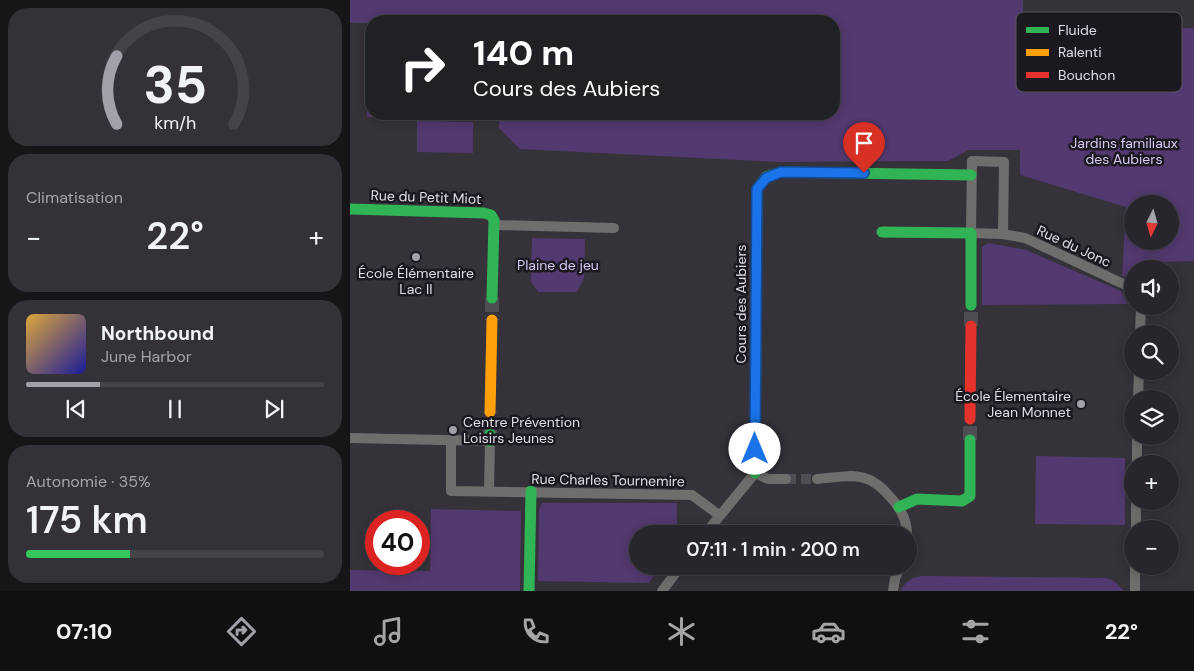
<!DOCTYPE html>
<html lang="fr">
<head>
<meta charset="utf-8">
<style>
	:root { --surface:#28262c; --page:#343238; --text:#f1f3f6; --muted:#a5a5a9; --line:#444348; --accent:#a4a0aa }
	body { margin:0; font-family:"DM Sans",sans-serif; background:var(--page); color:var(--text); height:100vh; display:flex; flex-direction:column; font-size:19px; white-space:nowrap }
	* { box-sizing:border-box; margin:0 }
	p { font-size:16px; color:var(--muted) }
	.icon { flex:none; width:28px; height:28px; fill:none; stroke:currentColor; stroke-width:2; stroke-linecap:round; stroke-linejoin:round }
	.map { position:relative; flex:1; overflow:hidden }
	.side { display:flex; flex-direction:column; gap:8px; padding:8px; background:#161518; width:350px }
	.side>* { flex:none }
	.banner { position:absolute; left:15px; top:15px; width:475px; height:105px; border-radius:20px; box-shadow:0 2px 12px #0003,0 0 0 1px var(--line); background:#202124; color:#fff; overflow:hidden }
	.needle { width:32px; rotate:185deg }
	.fabs { position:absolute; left:774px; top:195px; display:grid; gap:10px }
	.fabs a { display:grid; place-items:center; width:55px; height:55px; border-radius:50%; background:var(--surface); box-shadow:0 2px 12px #0003,0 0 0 1px var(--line); font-size:25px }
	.speed { position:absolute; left:15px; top:510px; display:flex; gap:10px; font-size:25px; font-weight:700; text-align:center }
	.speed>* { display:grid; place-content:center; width:65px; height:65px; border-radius:50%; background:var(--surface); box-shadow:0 2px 12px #0003,0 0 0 1px var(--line); line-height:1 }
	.speed .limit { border:8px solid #d22; background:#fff; color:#111 }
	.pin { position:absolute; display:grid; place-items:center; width:42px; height:42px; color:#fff; margin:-51px -21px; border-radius:50% 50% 50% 0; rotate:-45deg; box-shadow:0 0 5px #0007 }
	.pin .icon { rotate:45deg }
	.me { position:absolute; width:55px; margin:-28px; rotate:0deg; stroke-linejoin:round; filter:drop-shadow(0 0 4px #0008) }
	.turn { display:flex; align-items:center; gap:18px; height:105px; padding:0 25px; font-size:22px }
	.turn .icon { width:65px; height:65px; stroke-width:2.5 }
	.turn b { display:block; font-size:35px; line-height:42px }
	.big { font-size:38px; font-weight:600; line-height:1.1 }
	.side .widget { flex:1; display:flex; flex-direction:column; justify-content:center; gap:8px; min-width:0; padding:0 18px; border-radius:20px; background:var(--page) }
	.side .dial { align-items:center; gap:0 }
	.dial svg { height:130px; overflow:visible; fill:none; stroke:var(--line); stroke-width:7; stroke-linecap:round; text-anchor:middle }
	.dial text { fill:var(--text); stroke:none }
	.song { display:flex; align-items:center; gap:15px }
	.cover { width:60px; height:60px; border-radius:8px; background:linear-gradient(135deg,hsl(40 70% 55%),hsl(240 70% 35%)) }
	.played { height:5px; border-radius:2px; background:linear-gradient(90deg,var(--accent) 25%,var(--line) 25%) }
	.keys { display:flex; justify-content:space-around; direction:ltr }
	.heat { display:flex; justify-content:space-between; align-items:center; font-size:28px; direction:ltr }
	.charge { height:8px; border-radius:4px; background:linear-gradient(90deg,#34c759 35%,var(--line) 0) }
	.trip { position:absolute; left:279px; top:525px; width:288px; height:50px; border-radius:25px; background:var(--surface); box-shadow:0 2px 12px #0003,0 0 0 1px var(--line); font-weight:600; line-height:50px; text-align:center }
	.menu { display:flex; height:80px; justify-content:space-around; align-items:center; background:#100f12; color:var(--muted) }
	.menu .icon { width:35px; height:35px }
	.menu .selected { color:var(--accent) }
	.menu b { font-size:22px; color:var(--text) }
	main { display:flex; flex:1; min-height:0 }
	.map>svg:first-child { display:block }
	.green { fill:#52396f; fill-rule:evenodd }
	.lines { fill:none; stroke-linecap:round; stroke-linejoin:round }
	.street-tunnel { stroke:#4f4c54; stroke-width:10; stroke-dasharray:10 5; stroke-linecap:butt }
	.secondary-tunnel { stroke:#4f4c54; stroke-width:14; stroke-dasharray:14 7; stroke-linecap:butt }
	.street { stroke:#706e6c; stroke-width:10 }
	.fast { stroke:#30b455; stroke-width:11 }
	.slow { stroke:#ff9f0a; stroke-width:11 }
	.jam { stroke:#e5322d; stroke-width:11 }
	.route-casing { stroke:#114b97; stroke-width:12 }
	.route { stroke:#1a73e8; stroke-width:9 }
	.poi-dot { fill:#a4a0aa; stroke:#1b181f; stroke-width:2 }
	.labels { text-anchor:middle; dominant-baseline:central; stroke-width:5; stroke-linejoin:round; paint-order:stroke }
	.park-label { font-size:14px; fill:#d8c8f2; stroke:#1b181f }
	.street-label { font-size:14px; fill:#e0dce6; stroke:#1b181f }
	.poi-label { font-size:14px; fill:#e0dce6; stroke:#1b181f }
	.key { fill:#1b181f; stroke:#56535b; stroke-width:1 }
	.key-label { font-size:14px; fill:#e0dce6 }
</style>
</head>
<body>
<main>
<section class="side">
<div class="widget dial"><svg viewBox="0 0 100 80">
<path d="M14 69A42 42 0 1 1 86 69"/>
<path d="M14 69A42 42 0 0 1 14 27" stroke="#a4a0aa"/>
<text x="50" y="56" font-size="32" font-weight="700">35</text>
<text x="50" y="72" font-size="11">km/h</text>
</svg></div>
<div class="widget"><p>Climatisation</p>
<div class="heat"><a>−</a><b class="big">22°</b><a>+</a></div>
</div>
<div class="widget">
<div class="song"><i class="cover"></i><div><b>Northbound</b><p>June Harbor</p></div></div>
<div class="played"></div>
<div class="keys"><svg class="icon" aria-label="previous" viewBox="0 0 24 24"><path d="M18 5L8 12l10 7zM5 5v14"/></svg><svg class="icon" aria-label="pause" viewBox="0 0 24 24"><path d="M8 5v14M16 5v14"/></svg><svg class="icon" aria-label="next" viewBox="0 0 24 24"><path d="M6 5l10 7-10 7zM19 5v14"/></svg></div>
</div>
<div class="widget"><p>Autonomie · 35%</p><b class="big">175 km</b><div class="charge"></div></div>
</section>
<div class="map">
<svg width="844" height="591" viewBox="0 0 844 591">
	<rect width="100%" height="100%" fill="#35323a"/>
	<g class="green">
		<path d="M0,0H673V39L738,41L739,30L844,28V261L809,262L792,269H782V272L772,277L776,207L670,175V150H618L598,161L427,162L170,149L149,128V118L142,117V114H484V21H21V114H140V119L17,117L18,23H0ZM782,204H820V241H782Z"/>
		<polygon points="67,121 123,122 123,153 67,152"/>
		<polygon points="182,238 235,239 234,278 227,292 188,292 181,282"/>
		<polygon points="639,243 676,250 771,291 777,304 632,305 632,247"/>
		<polygon points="686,456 775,458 775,525 685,524"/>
		<polygon points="192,503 327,503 327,534 288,534 288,566 310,566 299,583 188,581 189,510"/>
		<polygon points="81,509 171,511 170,591 0,591 0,570 80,571"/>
		<path d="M575,576L756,578L764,581L774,591H550C556,581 563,576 575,576Z"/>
	</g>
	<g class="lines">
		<polyline class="street-tunnel" points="436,479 467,479"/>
		<g class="secondary-tunnel">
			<polyline points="142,298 142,320"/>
			<polyline points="621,326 621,305"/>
			<polyline points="140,434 140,412"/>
			<polyline points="620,440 620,419"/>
		</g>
		<g class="street">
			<polyline points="144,225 264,228"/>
			<polyline points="653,234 654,162 622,161 621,233 653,234 675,238 782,288"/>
			<polyline points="790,334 791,306"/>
			<polyline points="788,399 789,371"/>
			<polyline points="0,438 140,441 139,491"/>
			<polyline points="101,440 101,491 342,495 369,515"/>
			<polyline points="787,464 787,436"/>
			<path d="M467,479C502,476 518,469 542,499C551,509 557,520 557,534"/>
			<polyline points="786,529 786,501"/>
			<polyline points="355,534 405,473 418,479 436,479"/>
			<polyline points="312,591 331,566"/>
			<polyline points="543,591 545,579 550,566"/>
			<polyline points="785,591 785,566"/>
		</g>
		<g class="fast">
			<polyline points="0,209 134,213 141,215 144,220 142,298"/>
			<polyline points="532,232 621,233 621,305"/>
			<polyline points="140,434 140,441"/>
			<polyline points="405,473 407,189 416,177 431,172 621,175"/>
			<polyline points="549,507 567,499 612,501 620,496 620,440"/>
			<polyline points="179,591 181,491"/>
		</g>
		<polyline class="slow" points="140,412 142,320"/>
		<polyline class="jam" points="620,419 621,326"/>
	</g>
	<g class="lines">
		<defs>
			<polyline id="route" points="405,449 407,189 416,178 431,172 514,173"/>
		</defs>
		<use href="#route" class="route-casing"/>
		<use href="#route" class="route"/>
	</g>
	<g class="poi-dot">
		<circle cx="66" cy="257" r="5"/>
		<circle cx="731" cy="404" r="5"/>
		<circle cx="103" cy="430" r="5"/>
	</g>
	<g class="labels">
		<g class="park-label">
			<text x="774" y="143">Jardins familiaux<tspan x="774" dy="16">des Aubiers</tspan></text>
			<text x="208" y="265">Plaine de jeu</text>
		</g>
		<g class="street-label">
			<text transform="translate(76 197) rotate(2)">Rue du Petit Miot</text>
			<text transform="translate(724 246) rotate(25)">Rue du Jonc</text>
			<text transform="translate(391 304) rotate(-90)">Cours des Aubiers</text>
			<text transform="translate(258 480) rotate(1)">Rue Charles Tournemire</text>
		</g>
		<g class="poi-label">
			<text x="66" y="273">École Élémentaire<tspan x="66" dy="16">Lac II</tspan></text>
			<text x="721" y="396" text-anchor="end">École Élementaire<tspan x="721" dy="16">Jean Monnet</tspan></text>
			<text x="113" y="422" text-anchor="start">Centre Prévention<tspan x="113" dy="16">Loisirs Jeunes</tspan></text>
		</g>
	</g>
	<rect x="666" y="12" width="166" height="80" rx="8" class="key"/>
	<rect x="676" y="27" width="23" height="6" fill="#30b455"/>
	<rect x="676" y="49" width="23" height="7" fill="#ff9f0a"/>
	<rect x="676" y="72" width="23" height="6" fill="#e5322d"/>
	<g class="key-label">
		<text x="708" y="35">Fluide</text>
		<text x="708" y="57">Ralenti</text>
		<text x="708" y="80">Bouchon</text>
	</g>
</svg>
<div class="fabs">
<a><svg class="needle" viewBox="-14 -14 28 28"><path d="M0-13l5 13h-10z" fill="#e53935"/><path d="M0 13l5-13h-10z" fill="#a5a5a9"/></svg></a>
<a><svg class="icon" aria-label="sound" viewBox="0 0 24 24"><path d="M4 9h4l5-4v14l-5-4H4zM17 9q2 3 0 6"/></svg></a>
<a><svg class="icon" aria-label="search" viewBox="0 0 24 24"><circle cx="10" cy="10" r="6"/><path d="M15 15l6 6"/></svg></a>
<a><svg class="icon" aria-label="layers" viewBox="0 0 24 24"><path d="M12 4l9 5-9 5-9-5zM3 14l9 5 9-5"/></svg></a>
<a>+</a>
<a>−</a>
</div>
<div class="speed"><div class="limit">40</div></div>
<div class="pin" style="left:514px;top:173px;background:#d93025"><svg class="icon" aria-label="arrive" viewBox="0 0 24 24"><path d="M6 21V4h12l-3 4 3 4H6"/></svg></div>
<svg class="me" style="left:405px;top:449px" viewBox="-20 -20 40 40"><circle r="19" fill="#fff"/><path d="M0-13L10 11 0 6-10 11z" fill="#1a73e8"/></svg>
<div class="trip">07:11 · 1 min · 200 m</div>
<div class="banner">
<div class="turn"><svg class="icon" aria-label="right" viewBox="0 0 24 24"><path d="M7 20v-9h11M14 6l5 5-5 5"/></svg><div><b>140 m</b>Cours des Aubiers</div></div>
</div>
</div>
</main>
<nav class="menu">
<b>07:10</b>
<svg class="icon selected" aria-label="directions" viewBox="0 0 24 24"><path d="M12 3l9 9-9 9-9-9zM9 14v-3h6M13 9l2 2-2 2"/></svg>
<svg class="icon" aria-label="music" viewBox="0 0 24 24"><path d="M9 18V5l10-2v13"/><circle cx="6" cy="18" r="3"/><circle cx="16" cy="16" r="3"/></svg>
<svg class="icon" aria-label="phone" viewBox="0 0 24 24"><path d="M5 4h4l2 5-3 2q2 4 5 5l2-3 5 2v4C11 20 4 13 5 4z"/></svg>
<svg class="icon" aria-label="climate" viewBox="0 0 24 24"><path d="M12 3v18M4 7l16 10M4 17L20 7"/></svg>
<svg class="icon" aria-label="car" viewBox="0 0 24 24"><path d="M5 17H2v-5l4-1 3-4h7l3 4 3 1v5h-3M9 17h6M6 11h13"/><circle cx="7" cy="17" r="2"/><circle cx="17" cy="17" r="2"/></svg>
<svg class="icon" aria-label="filters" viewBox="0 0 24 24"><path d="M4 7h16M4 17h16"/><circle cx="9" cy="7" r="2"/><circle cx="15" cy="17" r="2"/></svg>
<b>22°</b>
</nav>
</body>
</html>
